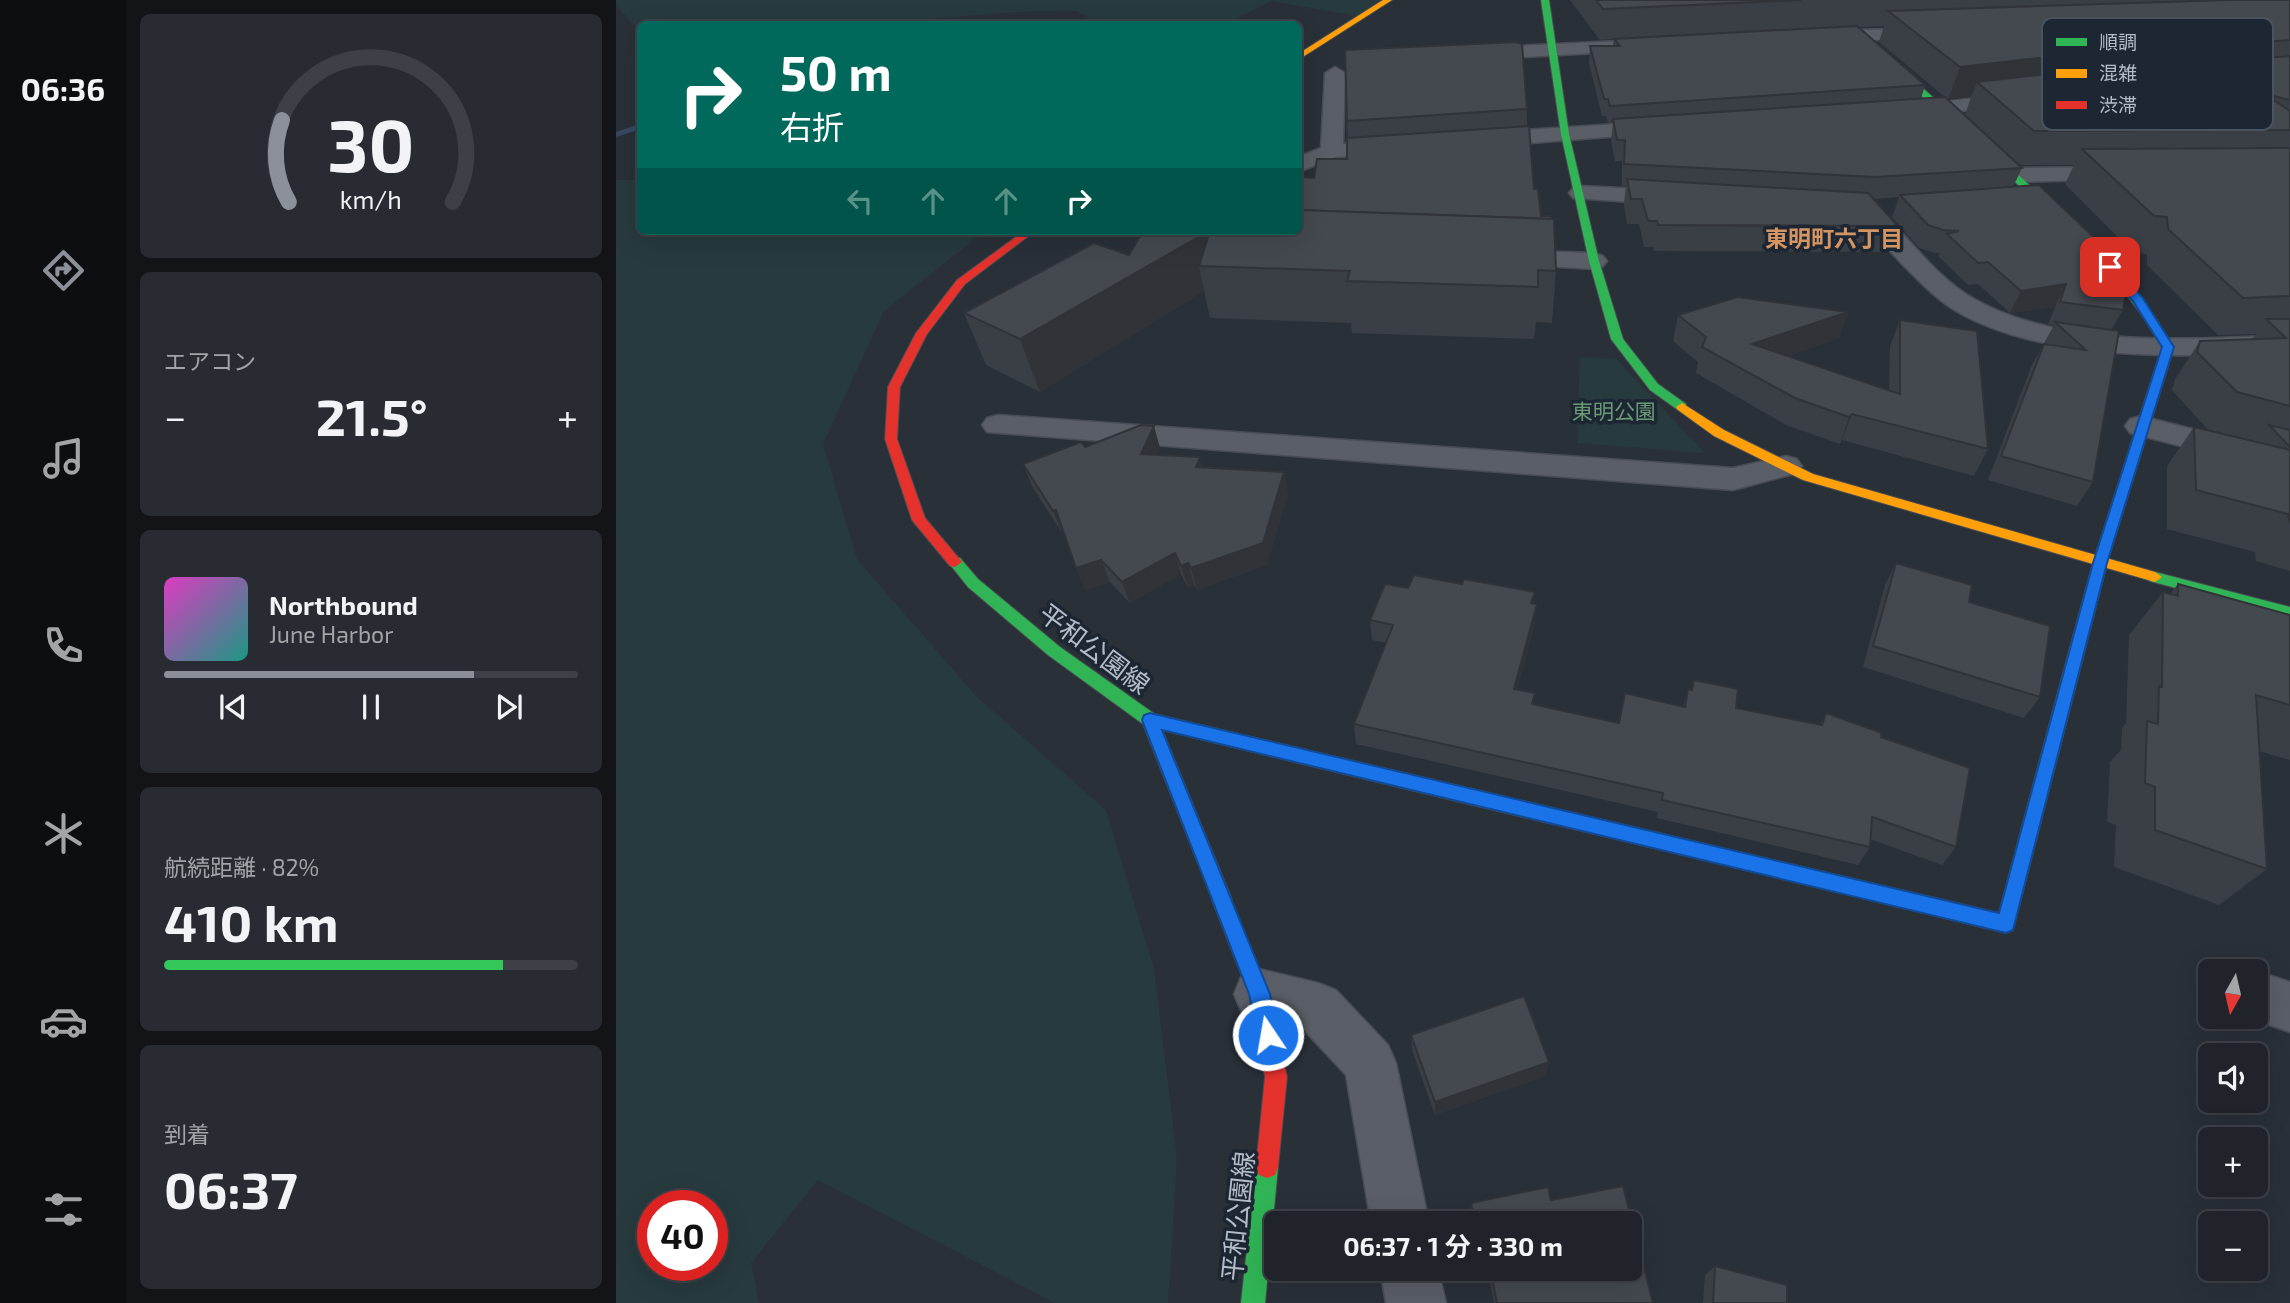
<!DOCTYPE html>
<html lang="ja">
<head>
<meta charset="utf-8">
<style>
	:root { --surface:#20242a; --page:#282c32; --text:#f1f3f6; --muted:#a2a4a8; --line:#3d4147; --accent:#8c9099 }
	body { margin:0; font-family:"Exo 2","Noto Sans JP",sans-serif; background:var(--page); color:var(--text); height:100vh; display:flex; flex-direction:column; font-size:26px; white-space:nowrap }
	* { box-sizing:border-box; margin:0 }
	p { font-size:23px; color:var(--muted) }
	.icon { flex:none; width:38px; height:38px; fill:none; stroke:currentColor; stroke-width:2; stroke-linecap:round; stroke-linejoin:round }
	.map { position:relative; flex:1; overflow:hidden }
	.details { display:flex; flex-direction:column; gap:14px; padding:14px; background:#121417; width:490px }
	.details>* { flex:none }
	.hud { position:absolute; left:21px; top:21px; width:665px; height:214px; border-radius:10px; box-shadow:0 7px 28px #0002,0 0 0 2px var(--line); background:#00695c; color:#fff; overflow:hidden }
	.needle { width:46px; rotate:188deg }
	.tools { position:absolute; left:1582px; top:959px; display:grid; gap:14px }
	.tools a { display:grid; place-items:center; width:70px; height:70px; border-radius:10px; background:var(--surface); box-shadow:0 7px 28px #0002,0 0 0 2px var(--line); font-size:35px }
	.speed { position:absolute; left:21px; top:1190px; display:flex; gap:14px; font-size:35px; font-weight:700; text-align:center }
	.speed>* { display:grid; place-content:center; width:91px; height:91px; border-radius:50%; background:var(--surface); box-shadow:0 7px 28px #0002,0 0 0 2px var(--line); line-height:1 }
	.speed .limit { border:10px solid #d22; background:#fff; color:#111 }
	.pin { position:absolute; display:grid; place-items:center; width:60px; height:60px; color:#fff; margin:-30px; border-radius:14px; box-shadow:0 4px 10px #0006 }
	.me { position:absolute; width:77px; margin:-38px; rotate:348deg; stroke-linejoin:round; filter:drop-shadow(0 0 5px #0008) }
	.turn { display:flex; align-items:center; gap:24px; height:147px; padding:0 28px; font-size:32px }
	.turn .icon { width:91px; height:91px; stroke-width:2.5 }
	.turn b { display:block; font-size:49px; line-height:60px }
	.lanes { display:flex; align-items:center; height:66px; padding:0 28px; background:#0003; justify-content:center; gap:35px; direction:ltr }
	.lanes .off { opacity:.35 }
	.big { font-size:52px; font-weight:700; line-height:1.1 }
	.details .widget { flex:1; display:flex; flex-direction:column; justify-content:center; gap:10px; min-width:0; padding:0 24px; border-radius:10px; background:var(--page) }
	.details .dial { align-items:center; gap:0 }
	.dial svg { height:182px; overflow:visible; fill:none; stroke:var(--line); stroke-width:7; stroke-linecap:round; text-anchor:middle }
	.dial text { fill:var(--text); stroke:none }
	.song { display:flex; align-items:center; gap:21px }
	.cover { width:84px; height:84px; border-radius:10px; background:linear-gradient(135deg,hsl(310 70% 55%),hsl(170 70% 35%)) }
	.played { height:7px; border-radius:4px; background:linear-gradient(90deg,var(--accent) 75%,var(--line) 75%) }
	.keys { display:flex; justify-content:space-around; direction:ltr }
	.heat { display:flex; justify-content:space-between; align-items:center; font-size:38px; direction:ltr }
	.charge { height:10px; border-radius:5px; background:linear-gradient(90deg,#34c759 82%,var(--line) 0) }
	.trip { position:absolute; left:648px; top:1211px; width:378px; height:70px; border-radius:10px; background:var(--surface); box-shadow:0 7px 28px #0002,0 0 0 2px var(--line); font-weight:700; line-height:70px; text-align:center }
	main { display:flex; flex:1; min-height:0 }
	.menu { display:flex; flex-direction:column; width:126px; justify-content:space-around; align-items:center; background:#0d0e11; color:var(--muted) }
	.menu .icon { width:49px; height:49px }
	.menu .on { color:var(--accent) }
	.menu b { font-size:32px; color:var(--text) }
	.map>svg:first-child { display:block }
	.green { fill:#273a3e; fill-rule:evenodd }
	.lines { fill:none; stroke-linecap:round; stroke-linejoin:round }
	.stream { fill:#384963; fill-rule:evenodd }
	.street-casing { stroke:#484c53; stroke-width:3 }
	.fast-casing { stroke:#484c53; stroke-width:2 }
	.slow-casing { stroke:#484c53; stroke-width:2 }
	.jam-casing { stroke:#484c53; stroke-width:2 }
	.street { fill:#5a5e66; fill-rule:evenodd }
	.fast { fill:#30b455; fill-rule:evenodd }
	.slow { fill:#ff9f0a; fill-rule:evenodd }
	.jam { fill:#e5322d; fill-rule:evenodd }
	.wall { fill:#3a3f45; fill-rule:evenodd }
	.shaded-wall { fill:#303338 }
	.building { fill:#444950; stroke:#303338; stroke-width:2 }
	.route { fill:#1a73e8; stroke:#114b97; stroke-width:2 }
	.labels { text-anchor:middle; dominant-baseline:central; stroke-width:7; stroke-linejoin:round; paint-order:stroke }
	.far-park-label { font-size:21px; fill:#6b9a76; stroke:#1d2633 }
	.far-neighbourhood-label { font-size:23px; font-weight:bold; fill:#d59563; stroke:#1d2633 }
	.street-label { font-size:26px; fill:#b4bcc9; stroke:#1d2633 }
	.key { fill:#1d2633; stroke:#4a5360; stroke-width:2 }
	.key-label { font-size:19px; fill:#b4bcc9 }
</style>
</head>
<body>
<main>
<nav class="menu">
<b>06:36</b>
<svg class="icon on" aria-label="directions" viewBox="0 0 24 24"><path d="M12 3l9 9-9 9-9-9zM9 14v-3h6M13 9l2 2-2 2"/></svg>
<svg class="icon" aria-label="music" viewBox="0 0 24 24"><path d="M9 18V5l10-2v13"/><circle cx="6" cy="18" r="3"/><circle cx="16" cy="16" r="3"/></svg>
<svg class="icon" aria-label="phone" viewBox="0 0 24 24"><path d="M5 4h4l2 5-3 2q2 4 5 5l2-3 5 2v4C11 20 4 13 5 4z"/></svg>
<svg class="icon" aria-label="climate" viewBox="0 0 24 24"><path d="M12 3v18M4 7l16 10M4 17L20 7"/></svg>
<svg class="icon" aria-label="car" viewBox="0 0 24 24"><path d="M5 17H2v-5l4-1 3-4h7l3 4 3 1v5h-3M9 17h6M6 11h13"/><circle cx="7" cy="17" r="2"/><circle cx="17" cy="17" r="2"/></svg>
<svg class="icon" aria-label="filters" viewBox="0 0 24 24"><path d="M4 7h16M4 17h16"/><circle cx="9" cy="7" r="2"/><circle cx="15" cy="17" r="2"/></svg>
</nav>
<section class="details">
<div class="widget dial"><svg viewBox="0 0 100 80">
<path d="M14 69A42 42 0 1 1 86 69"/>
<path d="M14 69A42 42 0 0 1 11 33" stroke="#8c9099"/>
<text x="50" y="56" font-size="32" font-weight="700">30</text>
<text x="50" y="72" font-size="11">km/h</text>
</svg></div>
<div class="widget"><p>エアコン</p>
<div class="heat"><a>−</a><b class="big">21.5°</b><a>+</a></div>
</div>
<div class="widget">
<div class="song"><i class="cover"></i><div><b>Northbound</b><p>June Harbor</p></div></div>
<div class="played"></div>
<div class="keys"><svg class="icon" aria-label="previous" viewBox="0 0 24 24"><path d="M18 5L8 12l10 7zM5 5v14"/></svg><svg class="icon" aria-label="pause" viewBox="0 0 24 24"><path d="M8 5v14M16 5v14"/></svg><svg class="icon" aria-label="next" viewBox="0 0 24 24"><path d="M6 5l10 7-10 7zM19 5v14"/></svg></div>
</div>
<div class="widget"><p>航続距離 · 82%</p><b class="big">410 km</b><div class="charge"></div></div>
<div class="widget"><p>到着</p><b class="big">06:37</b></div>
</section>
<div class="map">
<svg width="1674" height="1303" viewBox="0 0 1674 1303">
	<rect width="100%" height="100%" fill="#2a3038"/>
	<g class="green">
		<polygon points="0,0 768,0 741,16 655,1 619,20 580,24 482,24 461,11 399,12 252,24 24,24 24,31 0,6"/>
		<path d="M0,180H24V231L113,233L119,231H369L268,311L207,444L241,559L360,696L490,810L538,969L561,1158L552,1303H439L202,1180L135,1263L143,1303H0ZM37,1206H96V1265H37Z"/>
		<polygon points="964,357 1000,359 1089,453 961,443"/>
	</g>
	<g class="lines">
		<polygon class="stream" points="21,125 24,125 24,129 0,137 0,132"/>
		<defs>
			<g id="street">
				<polygon points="1319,28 1325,29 1328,33 1325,37 1197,43 1188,37 1197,31"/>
				<polygon points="1025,40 1032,42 1034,46 1032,50 854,60 845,54 854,48"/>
				<polygon points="719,67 729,73 727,144 782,139 790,141 793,146 790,151 782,153 720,157 682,172 682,157 705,148 709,73"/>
				<polygon points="1403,94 1410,96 1413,100 1410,104 1289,117 1282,115 1279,111 1282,107 1289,105"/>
				<polygon points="1048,121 1056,122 1059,127 1056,132 863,147 855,145 852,140 855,135 863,133"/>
				<polygon points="1507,167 1515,169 1518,174 1515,179 1396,182 1388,180 1385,175 1388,170 1396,168"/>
				<polygon points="965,186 1061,191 1069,193 1073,198 1069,203 1061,205 957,198 953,193 957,188"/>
				<path d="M1252,202L1260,204C1291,236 1321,279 1360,300C1449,349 1576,339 1674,335V353C1572,356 1431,364 1340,311C1313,296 1258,236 1240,209L1244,204Z"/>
				<polygon points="886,250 978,253 987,256 991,261 987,266 978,269 877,263 873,258 877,253"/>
				<polygon points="382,415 1117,468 1170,456 1181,459 1186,466 1181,473 1117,490 371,432 366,425 371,418"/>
				<polygon points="1525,416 1674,454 1674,474 1514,433 1509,426 1514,419"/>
				<polygon points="643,969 702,983 720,990 772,1045 780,1063 813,1223 755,1223 730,1075 688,1030 625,1011 618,994 625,977"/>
				<polygon points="1646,973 1674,982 1674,1032 1631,1017 1640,1017 1640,976"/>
				<polygon points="764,1269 822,1269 830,1303 770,1303"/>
			</g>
			<g id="fast">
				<polygon points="925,0 933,0 953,134 983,261 1007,339 1042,384 1070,404 1070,410 1062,410 1034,390 995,339 973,261 945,134"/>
				<path d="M1263,55H1269C1320,99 1370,145 1420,191C1464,232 1508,273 1543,323L1541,325H1533C1499,276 1457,236 1414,196C1364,149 1314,103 1263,59Z"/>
				<polygon points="339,557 344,558 362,579 444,647 540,715 616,900 613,906 606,909 599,906 527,724 432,655 352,587 332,562"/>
				<polygon points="1539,572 1674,607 1674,619 1534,581 1532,577"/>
				<polygon points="1454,671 1460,673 1462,677 1397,930 1390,933 1090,860 1088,854 1090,848 1097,846 1383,913 1446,677 1448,673"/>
				<polygon points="651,1156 659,1159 662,1167 649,1303 625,1303 640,1167 643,1159"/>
			</g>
			<g id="slow">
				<polygon points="767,0 776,0 682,60 682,54"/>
				<polygon points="1066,403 1108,430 1197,474 1539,572 1546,577 1539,582 1187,480 1098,436 1062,410 1060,407"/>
				<polygon points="534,713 869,792 875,795 878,800 875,805 869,808 534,727 528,725 526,720 528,715"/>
			</g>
			<g id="jam">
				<polygon points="408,231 419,231 349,284 311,334 284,387 281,439 309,518 346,562 339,567 334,566 296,520 269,439 272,387 300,333 341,280"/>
				<polygon points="1537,320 1541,321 1558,347 1491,563 1462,677 1460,681 1448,681 1446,677 1477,563 1546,347 1531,323"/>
				<polygon points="869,792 1097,846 1104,848 1106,854 1104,860 1097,862 869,808 863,805 860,800 863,795"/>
				<polygon points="606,891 613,894 653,994 671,1077 662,1167 659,1175 651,1178 643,1175 640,1167 649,1077 633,994 596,900 599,894"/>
			</g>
		</defs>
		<use href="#street" class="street-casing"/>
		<use href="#fast" class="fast-casing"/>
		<use href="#slow" class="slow-casing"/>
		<use href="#jam" class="jam-casing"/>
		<use href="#street" class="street"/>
		<use href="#fast" class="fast"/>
		<use href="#slow" class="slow"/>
		<use href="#jam" class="jam"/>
	</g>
	<g class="wall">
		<path d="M954,0H1674V571L1640,561L1639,552L1551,529V466L1578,427L1593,431L1556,390L1559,379L1584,341L1636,339L1640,334L1602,335L1531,265V254L1518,253L1449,184L1458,165H1403L1349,115L1355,97L1332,100L1406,168L1397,187L1507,310L1495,330L1477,482L1461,506L1372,480L1415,367L1438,325L1432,324L1439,307L1394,313L1362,284L1352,285L1322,256L1324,253H1319L1303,248L1276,217L1283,197L1257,199L1282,226L1273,252L1038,251L1037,247H1028L1023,224H1011L1008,204L1010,186H1006V161H999L995,141L997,123H992L990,116H986L973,63L974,46H997L998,39L984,40ZM1268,26L1263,42L1329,97L1305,99L1309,85L1242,27Z"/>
		<polygon points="911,109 911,126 918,189 940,271 936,323 920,322 918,339 736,333 735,323 594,318 588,291 424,392 370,365 348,313 513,255 682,231 698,178 731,159 732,138 731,121"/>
		<polygon points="1232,312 1223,338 1171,356 1273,391 1274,346 1284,320 1372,449 1358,476 1226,440 1224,444 1170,425 1080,373 1082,362 1057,341 1062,315"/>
		<polygon points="469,447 544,448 541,454 587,468 668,472 672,494 651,565 581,590 578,585 572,588 565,574 514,603 494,582 469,590 460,568 448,532 446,533 416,486 407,464"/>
		<polygon points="1280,563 1353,602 1424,697 1408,718 1247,667 1269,585"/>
		<polygon points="1562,584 1674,615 1674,760 1643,751 1651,869 1603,905 1498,867 1500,825 1491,822 1494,762 1505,750 1506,728 1510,723 1513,635 1547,592 1554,594"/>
		<polygon points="792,588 918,603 919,624 901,690 918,704 1003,723 1067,706 1072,689 1075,689 1078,680 1120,708 1204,725 1210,713 1265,737 1340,847 1326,865 1254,839 1254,847 1242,865 1041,818 1042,812 740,744 738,724 770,643 756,640 754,620"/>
		<polygon points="795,1035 930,1076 819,1115 796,1050"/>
		<polygon points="1007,1186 1037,1303 878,1303 872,1273 865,1274 864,1269 1013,1269 1013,1223 856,1223 854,1213 855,1203 932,1187 935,1200"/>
		<polygon points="1099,1266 1171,1303 1087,1303 1089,1275"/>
	</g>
	<g class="shaded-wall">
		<polygon points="1458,54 1444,86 1361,82 1355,97 1332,100 1344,67"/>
		<polygon points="593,231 583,266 588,291 424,392 404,339"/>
		<polygon points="1450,284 1439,307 1394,313 1405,291"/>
		<polygon points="1232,312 1223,338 1129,370 1136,344"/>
		<polygon points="1236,414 1226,440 1224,444 1233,417"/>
		<polygon points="538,426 544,448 531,476 525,454"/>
		<polygon points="584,457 590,479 580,467"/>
		<polygon points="668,472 672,494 651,565 581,590 575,568"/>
		<polygon points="440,510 449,531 446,533 437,511"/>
		<polygon points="559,553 565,574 514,603 506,582"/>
		<polygon points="485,560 494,582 469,590 460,568"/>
		<polygon points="572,563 578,585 572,588 565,566"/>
		<polygon points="921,604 919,624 896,709 898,689"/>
		<polygon points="933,1062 930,1076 819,1115 819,1102"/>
	</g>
	<g class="building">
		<polygon points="980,0 1185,0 987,9"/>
		<polygon points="1611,0 1674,0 1674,40 1458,54 1344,67 1272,11"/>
		<polygon points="1241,26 1309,85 994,106 992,99 988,99 974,46 1004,46 998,39"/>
		<polygon points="901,42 906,44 911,109 731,121 729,50"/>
		<polygon points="1674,56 1674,100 1649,94 1674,111 1674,130 1418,131 1361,82 1459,71"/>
		<polygon points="1329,97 1406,168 1259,177 1008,164 1009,140 1001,140 997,119"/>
		<polygon points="913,126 918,189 922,189 925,216 935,216 935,219 682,210 682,177 698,178 701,159 731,159 731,138"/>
		<polygon points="1674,148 1674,296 1627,298 1552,229 1551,217 1538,216 1466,149"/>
		<polygon points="1011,179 1252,193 1282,226 1042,225 1041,221 1032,221 1026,199 1015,199"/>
		<polygon points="1423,185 1508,266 1513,276 1507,310 1444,302 1450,284 1405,291 1372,262 1362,263 1331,234 1343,231 1327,230 1312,225 1284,195"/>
		<polygon points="682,210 938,219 940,271 922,270 922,287 731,281 734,271 583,266 594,231 682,231"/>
		<polygon points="527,231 593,231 404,339 348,313 478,243 513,255"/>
		<polygon points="1122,297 1232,312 1136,344 1284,394 1284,320 1361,331 1372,449 1236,414 1233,417 1179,398 1086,347 1090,337 1062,315"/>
		<polygon points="1650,319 1674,319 1674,406 1621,392 1581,352 1584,341 1670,338"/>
		<polygon points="1439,322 1503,331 1477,482 1385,456 1428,344 1470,350"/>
		<polygon points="525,425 538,426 525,454 584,457 580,467 668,472 647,543 575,568 572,563 565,566 559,553 506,582 485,560 460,568 440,510 437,511 407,464 465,442 469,447"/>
		<polygon points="1653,425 1674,430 1674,447"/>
		<polygon points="1578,427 1674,450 1674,523 1672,514 1580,490"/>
		<polygon points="1280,563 1356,585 1353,602 1434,626 1424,697 1257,646"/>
		<polygon points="798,575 846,584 848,579 919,592 915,603 921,604 898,689 919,693 916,704 1003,723 1009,693 1069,707 1072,689 1076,690 1078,680 1122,689 1120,708 1206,725 1210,713 1266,733 1265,737 1354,768 1340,847 1256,817 1254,847 1046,800 1047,793 738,724 777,625 754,620 769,584 792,588"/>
		<polygon points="1562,584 1674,615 1674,705 1640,695 1651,869 1539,830 1539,787 1529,783 1531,721 1542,724 1543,686 1546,687 1547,592 1562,596"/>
		<polygon points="908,996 933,1062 819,1102 795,1035"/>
		<polygon points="1007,1186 1037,1303 881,1303 874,1269 1013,1269 1013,1223 859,1223 855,1203 932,1187 935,1200"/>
		<polygon points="1099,1266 1171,1285 1171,1303 1097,1303"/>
	</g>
	<polygon class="route" points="1490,264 1497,264 1526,297 1558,347 1491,563 1397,930 1390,933 546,730 654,994 662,1035 659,1043 652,1046 644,1043 633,994 526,720 528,715 534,713 1383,913 1477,563 1546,347 1517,301 1488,267"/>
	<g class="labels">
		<g class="far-park-label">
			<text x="998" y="410">東明公園</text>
		</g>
		<g class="far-neighbourhood-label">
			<text x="1218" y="238">東明町六丁目</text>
		</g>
		<g class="street-label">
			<text transform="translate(479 648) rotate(37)">平和公園線</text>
			<text transform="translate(621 1216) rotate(-84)">平和公園線</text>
		</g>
	</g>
	<rect x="1426" y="18" width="231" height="112" rx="10" class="key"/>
	<rect x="1440" y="38" width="31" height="8" fill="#30b455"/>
	<rect x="1440" y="69" width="31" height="9" fill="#ff9f0a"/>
	<rect x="1440" y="101" width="31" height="8" fill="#e5322d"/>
	<g class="key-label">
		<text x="1483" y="49">順調</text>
		<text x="1483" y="80">混雑</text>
		<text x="1483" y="112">渋滞</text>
	</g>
</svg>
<div class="tools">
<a><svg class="needle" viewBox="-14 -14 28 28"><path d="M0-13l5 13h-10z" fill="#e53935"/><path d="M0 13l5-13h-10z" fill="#a2a4a8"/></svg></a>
<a><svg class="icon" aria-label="sound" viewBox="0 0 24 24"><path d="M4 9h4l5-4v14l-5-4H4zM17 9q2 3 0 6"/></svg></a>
<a>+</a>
<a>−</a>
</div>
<div class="speed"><div class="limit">40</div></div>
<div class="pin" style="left:1494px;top:267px;background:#d93025"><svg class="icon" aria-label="arrive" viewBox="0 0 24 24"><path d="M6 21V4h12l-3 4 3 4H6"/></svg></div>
<svg class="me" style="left:652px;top:1035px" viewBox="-20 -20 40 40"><circle r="17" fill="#1a73e8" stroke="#fff" stroke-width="3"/><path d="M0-11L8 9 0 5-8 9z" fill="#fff"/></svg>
<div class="trip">06:37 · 1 分 · 330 m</div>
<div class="hud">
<div class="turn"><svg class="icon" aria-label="right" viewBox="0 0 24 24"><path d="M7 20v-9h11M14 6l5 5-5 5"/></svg><div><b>50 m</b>右折</div></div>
<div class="lanes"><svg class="icon off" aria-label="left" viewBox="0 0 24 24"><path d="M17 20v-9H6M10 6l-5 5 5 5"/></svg><svg class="icon off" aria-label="ahead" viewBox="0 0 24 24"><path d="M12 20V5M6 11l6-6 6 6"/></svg><svg class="icon off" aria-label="ahead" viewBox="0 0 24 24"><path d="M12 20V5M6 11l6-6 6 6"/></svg><svg class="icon" aria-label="right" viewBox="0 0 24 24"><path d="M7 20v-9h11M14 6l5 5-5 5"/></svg></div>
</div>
</div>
</main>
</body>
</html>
